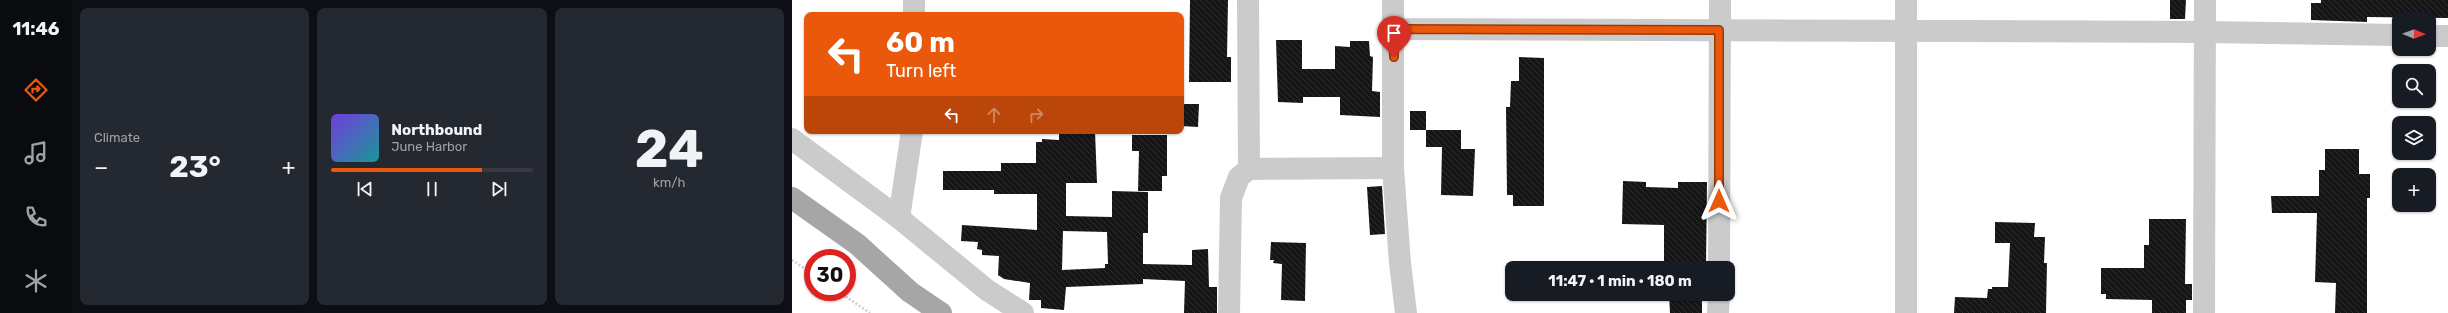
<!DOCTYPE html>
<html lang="en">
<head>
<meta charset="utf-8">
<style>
	:root { --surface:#171b24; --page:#242831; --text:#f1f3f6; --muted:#9ea1a6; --line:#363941; --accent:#ea580c }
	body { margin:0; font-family:Rubik,sans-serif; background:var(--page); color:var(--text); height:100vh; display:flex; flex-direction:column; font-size:15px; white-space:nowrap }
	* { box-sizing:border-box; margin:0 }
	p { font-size:13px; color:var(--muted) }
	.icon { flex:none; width:22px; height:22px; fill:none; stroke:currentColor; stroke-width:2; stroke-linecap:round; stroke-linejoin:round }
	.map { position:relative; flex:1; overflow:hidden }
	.sheet { display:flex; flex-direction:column; gap:8px; padding:8px; background:#0d0f14; width:720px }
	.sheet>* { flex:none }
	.hud { position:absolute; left:12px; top:12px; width:380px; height:122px; border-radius:8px; box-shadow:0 1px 3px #0004; background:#ea580c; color:#fff; overflow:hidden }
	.needle { width:26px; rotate:91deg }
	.buttons { position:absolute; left:1600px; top:12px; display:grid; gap:8px }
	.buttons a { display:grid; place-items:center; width:44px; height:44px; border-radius:8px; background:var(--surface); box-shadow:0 1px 3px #0004; font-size:20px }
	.speed { position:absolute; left:12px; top:249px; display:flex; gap:8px; font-size:20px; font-weight:700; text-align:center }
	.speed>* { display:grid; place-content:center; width:52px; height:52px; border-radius:50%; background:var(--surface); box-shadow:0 1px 3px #0004; line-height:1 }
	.speed .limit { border:6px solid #d22; background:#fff; color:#111 }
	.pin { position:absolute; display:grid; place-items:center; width:34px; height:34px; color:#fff; margin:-41px -17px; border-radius:50% 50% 50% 0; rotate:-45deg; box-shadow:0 0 4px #0007 }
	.pin .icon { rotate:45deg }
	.me { position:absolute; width:44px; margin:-22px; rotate:0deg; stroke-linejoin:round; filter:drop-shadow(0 0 3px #0008) }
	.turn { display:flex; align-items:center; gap:14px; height:84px; padding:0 16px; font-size:18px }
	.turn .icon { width:52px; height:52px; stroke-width:2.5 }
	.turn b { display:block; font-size:28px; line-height:34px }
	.lanes { display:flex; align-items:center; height:38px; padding:0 16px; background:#0003; justify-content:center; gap:20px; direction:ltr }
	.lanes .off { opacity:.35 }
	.big { font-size:30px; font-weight:700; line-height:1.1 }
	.sheet .tile { flex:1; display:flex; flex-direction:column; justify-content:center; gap:6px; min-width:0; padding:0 14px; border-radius:8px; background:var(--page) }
	.sheet .dial { align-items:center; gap:0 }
	.dial b { font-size:52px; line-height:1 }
	.song { display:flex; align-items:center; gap:12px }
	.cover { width:48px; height:48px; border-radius:6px; background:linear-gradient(135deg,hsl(260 70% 55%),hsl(180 70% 35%)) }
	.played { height:4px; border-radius:2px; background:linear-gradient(90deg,var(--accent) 75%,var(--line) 75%) }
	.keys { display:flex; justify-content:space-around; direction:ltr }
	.heat { display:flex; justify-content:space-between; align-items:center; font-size:22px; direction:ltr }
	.sheet .tiles { flex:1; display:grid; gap:8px; grid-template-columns:repeat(3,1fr) }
	.trip { position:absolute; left:713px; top:261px; width:230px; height:40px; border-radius:8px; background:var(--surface); box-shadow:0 1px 3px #0004; font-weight:700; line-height:40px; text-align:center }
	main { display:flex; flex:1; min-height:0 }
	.tab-bar { display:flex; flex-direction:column; width:72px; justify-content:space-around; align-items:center; background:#090b0e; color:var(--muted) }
	.tab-bar .icon { width:28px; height:28px }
	.tab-bar .active { color:var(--accent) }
	.tab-bar b { font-size:18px; color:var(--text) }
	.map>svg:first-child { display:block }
	.building { fill:url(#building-back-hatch); fill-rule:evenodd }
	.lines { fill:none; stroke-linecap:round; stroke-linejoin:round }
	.path { stroke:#cbcbcb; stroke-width:2.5; stroke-dasharray:2 2; stroke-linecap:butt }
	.minor { stroke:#cbcbcb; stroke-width:22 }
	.major { stroke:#a6a6a6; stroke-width:22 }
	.route-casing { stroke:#983908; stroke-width:10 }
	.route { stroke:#ea580c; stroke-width:7 }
</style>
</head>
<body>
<main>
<nav class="tab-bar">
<b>11:46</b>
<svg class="icon active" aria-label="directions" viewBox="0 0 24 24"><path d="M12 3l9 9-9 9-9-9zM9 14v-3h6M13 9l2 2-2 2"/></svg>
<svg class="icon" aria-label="music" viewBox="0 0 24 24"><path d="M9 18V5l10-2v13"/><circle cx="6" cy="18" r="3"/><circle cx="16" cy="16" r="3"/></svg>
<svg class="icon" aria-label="phone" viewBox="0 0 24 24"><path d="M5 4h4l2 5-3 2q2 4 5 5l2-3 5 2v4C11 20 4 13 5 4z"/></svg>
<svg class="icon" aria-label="climate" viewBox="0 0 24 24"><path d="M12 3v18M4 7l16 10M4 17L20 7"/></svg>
</nav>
<section class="sheet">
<div class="tiles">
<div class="tile"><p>Climate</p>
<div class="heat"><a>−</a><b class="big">23°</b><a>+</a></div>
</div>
<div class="tile">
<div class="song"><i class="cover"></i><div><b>Northbound</b><p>June Harbor</p></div></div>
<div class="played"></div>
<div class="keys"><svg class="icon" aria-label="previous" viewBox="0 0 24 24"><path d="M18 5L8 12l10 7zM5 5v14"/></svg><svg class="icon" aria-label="pause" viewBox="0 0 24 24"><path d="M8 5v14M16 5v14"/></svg><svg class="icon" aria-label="next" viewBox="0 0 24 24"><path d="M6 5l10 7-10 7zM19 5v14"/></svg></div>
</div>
<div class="tile dial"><b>24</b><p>km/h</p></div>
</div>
</section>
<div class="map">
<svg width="1656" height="313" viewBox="0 0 1656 313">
	<defs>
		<pattern id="building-back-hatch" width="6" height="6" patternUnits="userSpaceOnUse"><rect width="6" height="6" fill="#151515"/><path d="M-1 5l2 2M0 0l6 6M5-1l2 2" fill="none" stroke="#2f2f2f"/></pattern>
	</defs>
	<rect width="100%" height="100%" fill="#fff"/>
	<g class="building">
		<polygon points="398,0 436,0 435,57 439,57 439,82 397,82"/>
		<polygon points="1378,0 1394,0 1393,19 1378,19"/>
		<polygon points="1529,0 1656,0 1656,18 1575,17 1575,22 1519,20 1519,3 1529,3"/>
		<polygon points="484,40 510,40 510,69 543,69 543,46 558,47 558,41 577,41 578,56 581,57 580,91 588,92 588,117 548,115 548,97 511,97 511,103 486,102"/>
		<polygon points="727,57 752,58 752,206 721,206 721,195 715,195 714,107 718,107 719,81 727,81"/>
		<polygon points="389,104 407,104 406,127 389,126"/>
		<rect x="618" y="111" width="16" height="19"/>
		<polygon points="634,130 669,130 669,149 683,149 681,196 649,195 650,147 634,147"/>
		<path d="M267,131H303L305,183H274V216L320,217V191L356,192V233H351V264L400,265V250L416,249L417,287H425V313H392L393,281L351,279V284L274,287L272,310L249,308V300H237L238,283L212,279L206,275L207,256L190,255V250L185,249L186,242L169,241L170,225L245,230V194H202V190H151V171H209V163H244V142H250V139L267,140ZM271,231L315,232L316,264H313V268L270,270Z"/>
		<polygon points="340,135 375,135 375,176 370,176 370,191 346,191 347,151 340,151"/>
		<polygon points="1533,149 1567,149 1567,174 1578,174 1578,198 1575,198 1575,313 1543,313 1544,283 1523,282 1525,213 1480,213 1479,196 1527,196 1527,170 1533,170"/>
		<polygon points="831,181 854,182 854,187 886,188 886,182 915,182 914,268 880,268 881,263 872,263 872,225 830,224"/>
		<polygon points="590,186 593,234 578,235 575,187"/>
		<polygon points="1357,219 1394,219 1393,284 1400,284 1400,300 1394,300 1394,313 1360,313 1360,300 1314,299 1314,294 1309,294 1309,268 1352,268 1352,245 1357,245"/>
		<polygon points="1203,222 1243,223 1242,237 1253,237 1252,263 1255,263 1254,313 1162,313 1163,297 1195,298 1196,289 1200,289 1200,287 1216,287 1218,243 1203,243"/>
		<polygon points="479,242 514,243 513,301 489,300 490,264 481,263 482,260 478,260"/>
		<polygon points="877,294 910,294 910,313 878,313"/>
	</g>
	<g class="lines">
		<g class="path">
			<polyline points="0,260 21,274"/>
			<polyline points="47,292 78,313"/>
		</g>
		<g class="minor">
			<polyline points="456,0 457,169"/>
			<polyline points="601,0 601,29 1413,32 1607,35"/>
			<polyline points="122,15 122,0"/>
			<polyline points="601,29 601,168 608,263 614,313"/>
			<polyline points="1637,36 1656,36"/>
			<polyline points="0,139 107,218 195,290 231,313"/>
			<polyline points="107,218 120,131"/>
			<polyline points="927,268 928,0"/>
			<polyline points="437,313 439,198 447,177 457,169 601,168"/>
			<polyline points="926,313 927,294"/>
			<polyline points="1114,313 1114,0"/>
			<polyline points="1412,313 1413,0"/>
		</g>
		<polyline class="major" points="0,198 65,244 118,292 149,313"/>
	</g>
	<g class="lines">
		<defs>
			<polyline id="route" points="602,57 601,29 927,30 927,201"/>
		</defs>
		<use href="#route" class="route-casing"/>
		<use href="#route" class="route"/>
	</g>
</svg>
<div class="buttons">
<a><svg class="needle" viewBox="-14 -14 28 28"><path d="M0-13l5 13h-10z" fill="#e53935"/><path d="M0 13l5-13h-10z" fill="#9ea1a6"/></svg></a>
<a><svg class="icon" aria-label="search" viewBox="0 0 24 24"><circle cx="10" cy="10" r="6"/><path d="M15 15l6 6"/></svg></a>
<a><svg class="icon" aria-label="layers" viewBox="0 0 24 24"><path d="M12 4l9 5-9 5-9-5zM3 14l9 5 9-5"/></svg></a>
<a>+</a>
</div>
<div class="speed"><div class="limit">30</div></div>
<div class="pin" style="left:602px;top:57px;background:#d93025"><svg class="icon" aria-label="arrive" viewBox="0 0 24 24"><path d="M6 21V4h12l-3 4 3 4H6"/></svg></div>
<svg class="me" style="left:927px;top:201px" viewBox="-20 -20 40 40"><path d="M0-17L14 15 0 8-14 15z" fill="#ea580c" stroke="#fff" stroke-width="4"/></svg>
<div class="trip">11:47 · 1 min · 180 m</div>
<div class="hud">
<div class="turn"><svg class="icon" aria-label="left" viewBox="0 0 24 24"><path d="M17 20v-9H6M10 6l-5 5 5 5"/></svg><div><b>60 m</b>Turn left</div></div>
<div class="lanes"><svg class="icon" aria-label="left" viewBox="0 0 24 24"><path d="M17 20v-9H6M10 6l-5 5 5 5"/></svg><svg class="icon off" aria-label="ahead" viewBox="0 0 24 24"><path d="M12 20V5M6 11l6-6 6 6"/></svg><svg class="icon off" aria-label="right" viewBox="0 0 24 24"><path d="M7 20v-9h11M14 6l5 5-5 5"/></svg></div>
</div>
</div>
</main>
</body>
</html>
